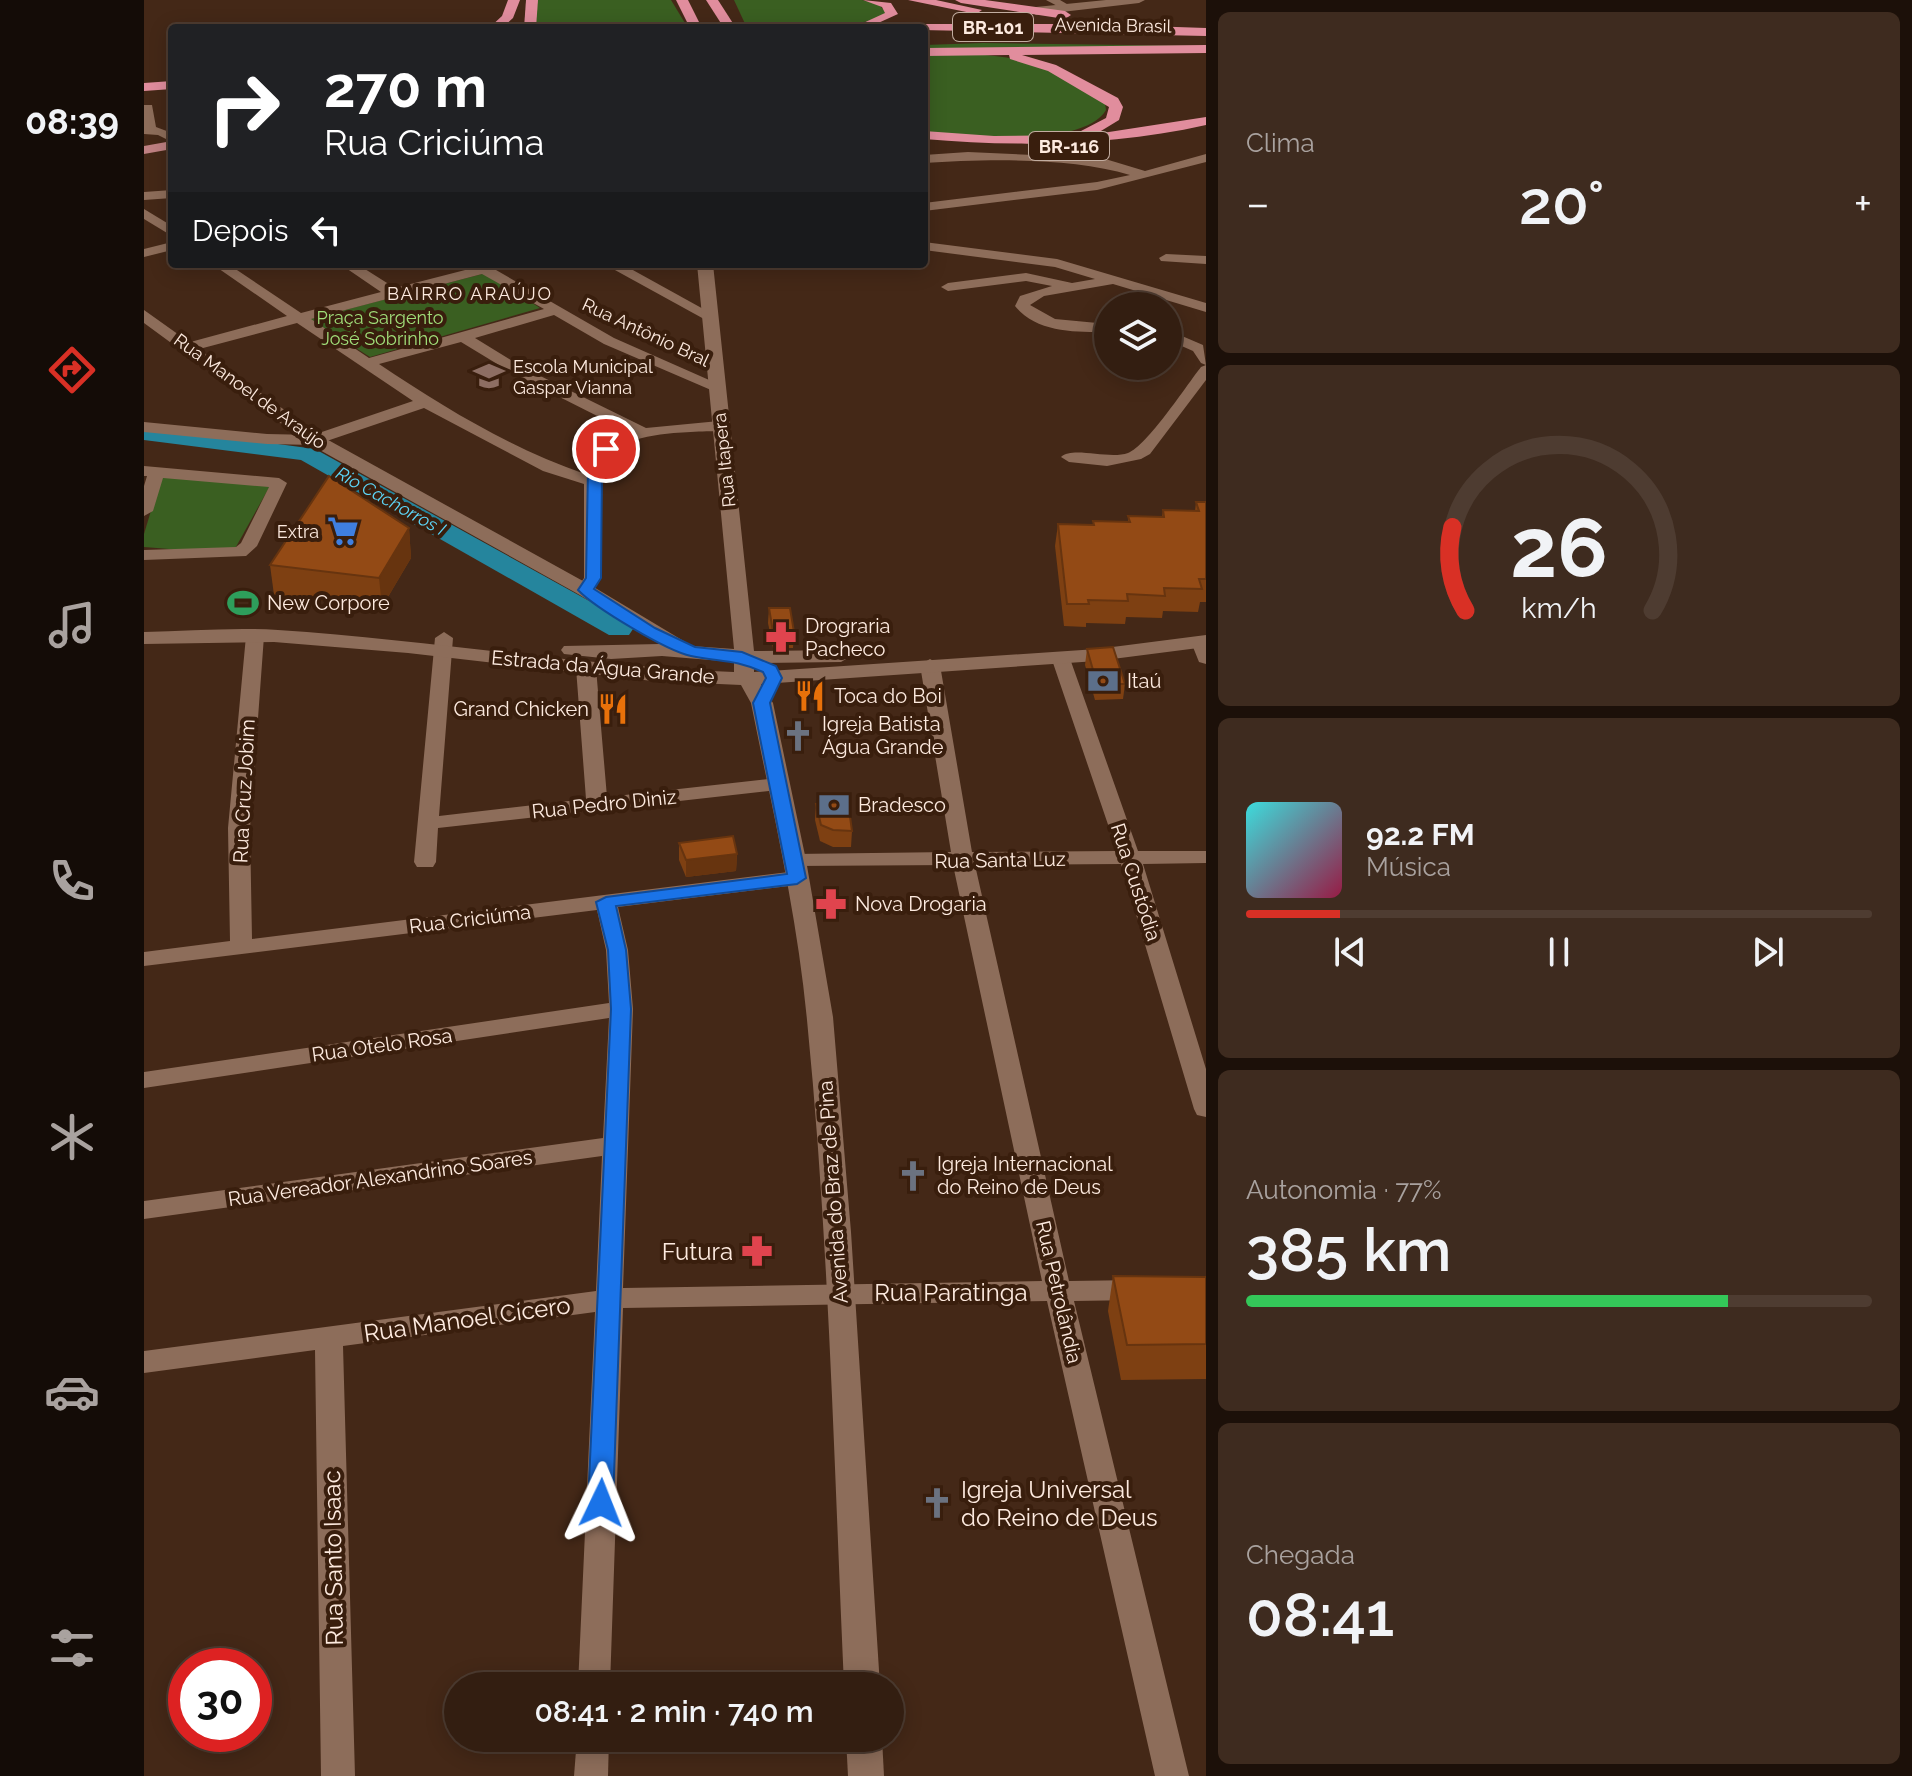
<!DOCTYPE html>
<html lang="pt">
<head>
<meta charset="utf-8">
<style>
	:root { --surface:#331e11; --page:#3e2b1f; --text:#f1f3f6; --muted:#a9a29f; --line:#4e3c31; --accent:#d93025 }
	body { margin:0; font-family:Raleway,sans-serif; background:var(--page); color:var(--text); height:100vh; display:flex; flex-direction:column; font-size:30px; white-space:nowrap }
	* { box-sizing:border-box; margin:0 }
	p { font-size:26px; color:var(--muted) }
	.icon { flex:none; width:44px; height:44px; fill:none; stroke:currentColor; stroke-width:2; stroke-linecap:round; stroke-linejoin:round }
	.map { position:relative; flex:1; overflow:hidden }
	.details { display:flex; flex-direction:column; gap:12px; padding:12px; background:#1c1009; width:706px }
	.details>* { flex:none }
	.guide { position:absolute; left:24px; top:24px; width:760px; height:244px; border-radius:8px; box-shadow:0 4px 20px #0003,0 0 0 2px var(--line); background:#202124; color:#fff; overflow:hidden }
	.buttons { position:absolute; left:950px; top:292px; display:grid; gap:16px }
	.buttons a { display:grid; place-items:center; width:88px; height:88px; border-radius:50%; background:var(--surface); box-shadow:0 4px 20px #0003,0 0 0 2px var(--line); font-size:40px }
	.speed { position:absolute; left:24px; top:1648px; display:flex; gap:16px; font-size:40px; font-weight:700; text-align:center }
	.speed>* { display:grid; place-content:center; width:104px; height:104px; border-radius:50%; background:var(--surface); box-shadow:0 4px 20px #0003,0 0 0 2px var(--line); line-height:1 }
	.speed .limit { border:12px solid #d22; background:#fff; color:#111 }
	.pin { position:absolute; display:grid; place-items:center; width:68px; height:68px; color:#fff; margin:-34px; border:4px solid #fff; border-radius:50%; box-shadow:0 2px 8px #0007 }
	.me { position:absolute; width:88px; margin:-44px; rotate:2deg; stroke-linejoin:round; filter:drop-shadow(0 0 6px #0008) }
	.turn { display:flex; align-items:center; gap:28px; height:168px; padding:0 24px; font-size:36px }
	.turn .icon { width:104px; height:104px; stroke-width:2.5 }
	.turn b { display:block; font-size:56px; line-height:68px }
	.then { display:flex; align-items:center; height:76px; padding:0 24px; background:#0003; gap:16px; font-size:30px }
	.big { font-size:60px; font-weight:600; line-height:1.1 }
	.details .widget { flex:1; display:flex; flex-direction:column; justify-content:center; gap:12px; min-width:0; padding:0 28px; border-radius:12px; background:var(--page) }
	.details .dial { align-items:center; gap:0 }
	.dial svg { height:208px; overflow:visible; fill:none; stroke:var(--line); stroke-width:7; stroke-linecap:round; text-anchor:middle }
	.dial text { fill:var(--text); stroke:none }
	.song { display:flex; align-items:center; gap:24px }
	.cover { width:96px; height:96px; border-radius:12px; background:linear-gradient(135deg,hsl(180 70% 55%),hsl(340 70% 35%)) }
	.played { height:8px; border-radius:4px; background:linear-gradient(90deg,var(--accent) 15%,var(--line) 15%) }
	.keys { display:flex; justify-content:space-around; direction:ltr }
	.heat { display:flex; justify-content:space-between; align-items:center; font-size:44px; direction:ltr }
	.charge { height:12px; border-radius:6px; background:linear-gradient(90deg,#34c759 77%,var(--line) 0) }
	.trip { position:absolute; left:300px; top:1672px; width:460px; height:80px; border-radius:40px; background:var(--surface); box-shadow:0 4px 20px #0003,0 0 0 2px var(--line); font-weight:600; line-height:80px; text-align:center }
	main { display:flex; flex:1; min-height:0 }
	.tab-bar { display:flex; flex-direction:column; width:144px; justify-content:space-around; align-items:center; background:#140c07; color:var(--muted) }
	.tab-bar .icon { width:56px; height:56px }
	.tab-bar .active { color:var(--accent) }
	.tab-bar b { font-size:36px; color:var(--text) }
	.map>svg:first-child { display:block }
	.green { fill:#3a5f21 }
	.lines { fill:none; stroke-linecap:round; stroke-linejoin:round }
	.river { fill:#25859d; fill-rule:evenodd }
	.street { fill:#8d6d5a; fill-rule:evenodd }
	.secondary { fill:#8d6d5a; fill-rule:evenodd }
	.primary { fill:#bf8082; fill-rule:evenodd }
	.highway { fill:#e18d9d; fill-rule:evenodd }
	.wall { fill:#7e4012 }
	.shaded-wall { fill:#67340f }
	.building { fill:#934a15; stroke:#67340f; stroke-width:2 }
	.route { fill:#1a73e8; stroke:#114b97; stroke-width:2 }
	.labels { text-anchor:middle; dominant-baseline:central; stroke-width:8; stroke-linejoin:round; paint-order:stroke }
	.far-street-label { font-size:18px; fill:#fdeadf; stroke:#391e0d }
	.shield { fill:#391e0d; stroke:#c2ada0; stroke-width:2 }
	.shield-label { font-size:18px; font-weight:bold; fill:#fdeadf }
	.far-neighbourhood-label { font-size:18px; letter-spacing:2px; fill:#fdeadf; stroke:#391e0d }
	.far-park-label { font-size:18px; fill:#a0de79; stroke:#391e0d }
	.far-poi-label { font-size:18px; fill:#fdeadf; stroke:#391e0d; text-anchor:start }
	.far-water-label { font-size:18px; font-style:italic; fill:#5dd5f7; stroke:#391e0d }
	.poi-label { font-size:20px; fill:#fdeadf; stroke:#391e0d; text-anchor:start }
	.street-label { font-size:20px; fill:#fdeadf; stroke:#391e0d }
	.near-poi-label { font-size:24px; fill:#fdeadf; stroke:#391e0d; text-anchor:end }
	.near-street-label { font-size:24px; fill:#fdeadf; stroke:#391e0d }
</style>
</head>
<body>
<main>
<nav class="tab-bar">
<b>08:39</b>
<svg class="icon active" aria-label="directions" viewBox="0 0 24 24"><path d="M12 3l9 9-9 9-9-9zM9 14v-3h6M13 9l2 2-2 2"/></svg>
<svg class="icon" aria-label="music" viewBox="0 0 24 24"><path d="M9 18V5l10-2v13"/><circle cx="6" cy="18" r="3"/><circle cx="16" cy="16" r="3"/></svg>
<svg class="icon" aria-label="phone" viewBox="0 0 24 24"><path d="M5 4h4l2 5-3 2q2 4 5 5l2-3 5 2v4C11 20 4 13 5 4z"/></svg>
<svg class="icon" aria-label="climate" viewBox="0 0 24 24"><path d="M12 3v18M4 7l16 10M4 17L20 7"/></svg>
<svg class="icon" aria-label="car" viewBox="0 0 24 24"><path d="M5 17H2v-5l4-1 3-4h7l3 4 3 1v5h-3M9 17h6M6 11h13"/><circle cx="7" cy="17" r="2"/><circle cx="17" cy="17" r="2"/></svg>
<svg class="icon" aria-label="filters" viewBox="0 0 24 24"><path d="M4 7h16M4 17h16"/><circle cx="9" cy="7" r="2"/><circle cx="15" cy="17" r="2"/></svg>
</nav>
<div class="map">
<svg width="1062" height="1776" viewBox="0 0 1062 1776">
	<rect width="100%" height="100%" fill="#442817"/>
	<g class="green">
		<polygon points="393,0 527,0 544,28 390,28"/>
		<polygon points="590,0 718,0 734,4 742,12 741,15 726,21 706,24 603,28"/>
		<polygon points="839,43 1062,46 780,49 780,45"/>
		<path d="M780,53C822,54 863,52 902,69C923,78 942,92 961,103L962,110C939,149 820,135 780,132Z"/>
		<polygon points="342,273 396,308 226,357 166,319"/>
		<polygon points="18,474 127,484 88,554 0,547 0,534"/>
	</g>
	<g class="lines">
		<polygon class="river" points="0,426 171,449 485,623 489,629 485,635 465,635 157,460 0,440"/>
		<g class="street">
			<polygon points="902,0 916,0 928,7 919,9"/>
			<polygon points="0,105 8,105 12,127 28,133 28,142 14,135 0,134"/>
			<path d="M824,152L958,158L1001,171L1062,154V162L953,190L780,211V203L953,182L986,175C927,157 842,159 780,163V155Z"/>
			<polygon points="28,190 28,198 0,200 0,192"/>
			<polygon points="0,209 28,226 28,236 0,219"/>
			<polygon points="28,242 28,250 0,257 0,249"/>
			<path d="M780,242L913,259L1062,303V312L969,284L900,296L886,305L911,319L964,324V332C932,332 893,333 871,306L876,296L908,286L882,281L804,291L797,287L804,283L882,273L928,283L951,279L911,267L780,250Z"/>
			<polygon points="1022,254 1062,256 1062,264 1017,261 1015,258"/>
			<path d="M68,264H84L157,313L237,292L196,264H213L251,288L329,268V264H366L352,270L470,338L581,387L579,390H567L460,344L410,315L331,338L378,367L502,428L575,421L583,426L575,431C546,432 474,431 461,462C451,484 456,518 457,542C458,564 461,574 447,594H435L432,590L440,578V484L399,471L280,408L171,445L123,444L0,432V422L123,434L169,435L269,401L153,323L44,352L39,350V344L143,316ZM338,274L400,309L225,358L167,319ZM317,342L368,373L485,432C463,440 446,449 441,474C368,449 299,407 235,364Z"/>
			<polygon points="460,264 478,264 572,316 570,319 560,319"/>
			<polygon points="1024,330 1059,345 1062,365 1057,363 1049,351 1024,340"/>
			<path d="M1062,365V380L1006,454L997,459L963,466L925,462L917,457C929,446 965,460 984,453C1003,446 1042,386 1057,367Z"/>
			<polygon points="0,466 135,478 143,483 113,546 102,556 0,560 0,550 92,547 97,543 125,487 19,478 9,511 0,516 0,486 3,476 0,476"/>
			<polygon points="111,630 120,636 106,828 108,939 653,871 664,878 653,885 474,907 484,950 489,1009 479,1288 898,1281 809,865 650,866 639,860 650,854 807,852 776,665 786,659 796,665 828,852 973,851 907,657 910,653 924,653 994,851 1062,851 1062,863 999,864 1062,1069 1062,1117 1053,1115 1050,1109 977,864 831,865 925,1281 994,1280 1004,1283 1008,1290 1004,1297 994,1300 930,1301 1045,1776 1011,1776 903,1301 479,1308 466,1686 434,1686 451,1312 199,1346 211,1776 177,1776 171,1350 0,1373 0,1351 452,1291 458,1156 0,1219 0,1201 459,1138 465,1018 0,1088 0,1072 465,1003 462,950 453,910 0,966 0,952 86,941 84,828 102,636"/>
			<polygon points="300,632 309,638 295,816 442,799 432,668 442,662 452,668 463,797 634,778 644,784 634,790 294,828 292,862 289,867 273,867 270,862 291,638"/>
			<polygon points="1056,636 1062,638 1062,664 1055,662 1047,642"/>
			<polygon points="433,1738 465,1738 464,1776 430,1776"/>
		</g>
		<g class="secondary">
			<polygon points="962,0 1001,0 995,3 892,15 886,11 892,7"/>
			<path d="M553,264H569L610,651L697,650L707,656L697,662L610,663V672L953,649L1062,635V647L953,661L617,684L629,703L662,860L689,1017L707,1232L736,1686H700C690,1464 685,1241 663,1020C653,913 628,808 607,703L597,685L509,681L264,653L130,642L0,644V632C44,631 90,627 134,630C286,640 437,666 590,672V662L518,656L467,659L420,654L417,650L420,646L516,644L434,594L165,444L0,323V310L177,436L448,586L548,646L590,649Z"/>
			<polygon points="702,1738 738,1738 740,1776 704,1776"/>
		</g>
		<polygon class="primary" points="28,141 28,149 0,154 0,146"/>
		<g class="highway">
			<polygon points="364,0 376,0 369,18 358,28 345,28 358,16"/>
			<polygon points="382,0 394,0 392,28 380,28"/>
			<polygon points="532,0 544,0 558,28 546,28"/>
			<polygon points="562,0 574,0 592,28 580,28"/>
			<polygon points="719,0 747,3 754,14 732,24 944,24 1062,28 1062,36 680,28 686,24 717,24 741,13 738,7"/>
			<polygon points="764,0 792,0 838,10 832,14"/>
			<polygon points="811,0 841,0 921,11 927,15 921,19 817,3"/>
			<path d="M1062,45V53L878,55L912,65L974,98L979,107L975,120L952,134L1062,117V125C968,146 875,147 780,139V131L850,136L936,135L937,131L962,118L965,107L904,71L866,59L865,55L780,56V48Z"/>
			<polygon points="28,81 28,89 0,91 0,83"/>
		</g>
	</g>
	<g class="wall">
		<polygon points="573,264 683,264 680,266 582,268"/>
		<polygon points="1052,502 1062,502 1062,602 1056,602 1054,612 1019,611 1018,618 982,617 981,624 942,623 942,627 920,626 911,546 914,524 949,525 949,521 984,522 984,516 1018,517 1019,510 1051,511"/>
		<polygon points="265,528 267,558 238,607 130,595 126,565"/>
		<polygon points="625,608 650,632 649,648 629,648 624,623"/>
		<polygon points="943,649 981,684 979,699 951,700 941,665"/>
		<polygon points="672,804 708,831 707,847 689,847 676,841 671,820"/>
		<polygon points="535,843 593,854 592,871 542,877 535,860"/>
		<polygon points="969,1276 1062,1277 1062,1379 977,1380 964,1311"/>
	</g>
	<g class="shaded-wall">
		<polygon points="265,528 267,558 238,607 235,578"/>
		<polygon points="593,854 592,871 542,877 542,860"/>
	</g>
	<g class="building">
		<polygon points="185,476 265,528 235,578 126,565"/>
		<polygon points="1052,502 1062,502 1062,579 1055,579 1058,589 1020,588 1021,596 983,594 984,601 944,600 945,604 923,604 914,524 950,525 949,521 986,522 984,516 1020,517 1019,510 1055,511"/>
		<polygon points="625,608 646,608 650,632 629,632"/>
		<polygon points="969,647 981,684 953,684 943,649"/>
		<polygon points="704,802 708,831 689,830 677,825 672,804"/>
		<polygon points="589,836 593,854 542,860 535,843"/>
		<polygon points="969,1276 1062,1277 1062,1344 983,1345"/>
	</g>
	<path class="route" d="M462,445L469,449L458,469L457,578L450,589L511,628L551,647L598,652L632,666L638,678L626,703L662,878L653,884L472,906L482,950L487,1009L469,1503L466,1510L457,1513L448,1510L444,1503L467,1009L464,950L452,902L462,897L643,874L609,703L622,678L619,672C591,659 576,662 547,656C523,651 451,608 434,590L442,578L444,469L450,455Z"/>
	<defs>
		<symbol id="school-bare" viewBox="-9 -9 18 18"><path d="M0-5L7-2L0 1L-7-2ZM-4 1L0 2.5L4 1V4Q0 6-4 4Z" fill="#8d6e63" stroke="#391e0d" stroke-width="2.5" paint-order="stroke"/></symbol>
		<symbol id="supermarket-bare" viewBox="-9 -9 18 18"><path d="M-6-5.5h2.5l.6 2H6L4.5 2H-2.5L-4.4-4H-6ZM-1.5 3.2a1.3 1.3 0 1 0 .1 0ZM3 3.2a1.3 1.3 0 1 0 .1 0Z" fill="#3f7fe0" stroke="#391e0d" stroke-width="2.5" paint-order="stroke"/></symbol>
		<symbol id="stadium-bare" viewBox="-9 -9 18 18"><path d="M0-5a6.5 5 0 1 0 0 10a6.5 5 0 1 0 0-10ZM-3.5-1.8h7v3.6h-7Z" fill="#2e9e5b" stroke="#391e0d" stroke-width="2.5" paint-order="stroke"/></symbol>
		<symbol id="pharmacy-bare" viewBox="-9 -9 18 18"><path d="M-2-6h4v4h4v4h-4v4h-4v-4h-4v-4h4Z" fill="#e0444e" stroke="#391e0d" stroke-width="2.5" paint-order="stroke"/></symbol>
		<symbol id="bank-bare" viewBox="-9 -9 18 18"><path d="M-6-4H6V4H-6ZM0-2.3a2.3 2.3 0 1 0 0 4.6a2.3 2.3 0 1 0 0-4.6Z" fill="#5c6f8a" stroke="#391e0d" stroke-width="2.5" paint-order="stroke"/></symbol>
		<symbol id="restaurant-bare" viewBox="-9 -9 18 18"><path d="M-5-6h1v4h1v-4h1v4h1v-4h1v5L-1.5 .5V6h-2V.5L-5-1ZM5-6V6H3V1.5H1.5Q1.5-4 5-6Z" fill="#e8710a" stroke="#391e0d" stroke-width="2.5" paint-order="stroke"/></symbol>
		<symbol id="church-bare" viewBox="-9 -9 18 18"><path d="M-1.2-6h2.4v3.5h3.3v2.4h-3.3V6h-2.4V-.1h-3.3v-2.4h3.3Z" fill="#6b7280" stroke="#391e0d" stroke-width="2.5" paint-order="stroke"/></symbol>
	</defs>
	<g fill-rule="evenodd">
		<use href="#school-bare" x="323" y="354" width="44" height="44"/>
		<use href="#supermarket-bare" x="177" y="509" width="44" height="44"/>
		<use href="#stadium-bare" x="77" y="581" width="44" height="44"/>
		<use href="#pharmacy-bare" x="615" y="615" width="44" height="44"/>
		<use href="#bank-bare" x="937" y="659" width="44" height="44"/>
		<use href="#restaurant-bare" x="644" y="674" width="44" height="44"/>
		<use href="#restaurant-bare" x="447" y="687" width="44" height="44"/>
		<use href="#church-bare" x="632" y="714" width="44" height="44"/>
		<use href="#bank-bare" x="668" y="783" width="44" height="44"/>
		<use href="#pharmacy-bare" x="665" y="882" width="44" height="44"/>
		<use href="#church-bare" x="747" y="1154" width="44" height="44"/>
		<use href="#pharmacy-bare" x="591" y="1229" width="44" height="44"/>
		<use href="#church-bare" x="771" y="1481" width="44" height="44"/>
	</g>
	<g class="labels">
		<g class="far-street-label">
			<text transform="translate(969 25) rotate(1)">Avenida Brasil</text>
			<text transform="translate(502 332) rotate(25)">Rua Antônio Bral</text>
			<text transform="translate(106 391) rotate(36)">Rua Manoel de Araújo</text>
			<text transform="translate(580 460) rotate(-96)">Rua Itapera</text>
		</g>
		<g class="shield">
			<rect x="809" y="13" width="80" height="28" rx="6"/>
			<rect x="885" y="132" width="80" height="28" rx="6"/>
		</g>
		<g class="shield-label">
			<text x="849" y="27">BR-101</text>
			<text x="925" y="146">BR-116</text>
		</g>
		<g class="far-neighbourhood-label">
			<text x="326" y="293">BAIRRO ARAÚJO</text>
		</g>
		<g class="far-park-label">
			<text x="236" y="317">Praça Sargento<tspan x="236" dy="21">José Sobrinho</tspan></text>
		</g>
		<g class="far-poi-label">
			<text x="369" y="366">Escola Municipal<tspan x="369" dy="21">Gaspar Vianna</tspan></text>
			<text x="175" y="531" text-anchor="end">Extra</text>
		</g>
		<g class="far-water-label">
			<text transform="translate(247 501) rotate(29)">Rio Cachorros I</text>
		</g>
		<g class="poi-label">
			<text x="123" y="603">New Corpore</text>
			<text x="661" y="626">Drograria<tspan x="661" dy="23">Pacheco</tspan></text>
			<text x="983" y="681">Itaú</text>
			<text x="690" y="696">Toca do Boi</text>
			<text x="445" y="709" text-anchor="end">Grand Chicken</text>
			<text x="678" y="724">Igreja Batista<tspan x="678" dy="23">Água Grande</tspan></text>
			<text x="714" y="805">Bradesco</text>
			<text x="711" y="904">Nova Drogaria</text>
			<text x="793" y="1164">Igreja Internacional<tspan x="793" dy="23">do Reino de Deus</tspan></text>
		</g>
		<g class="street-label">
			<text transform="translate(459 667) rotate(5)">Estrada da Água Grande</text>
			<text transform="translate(100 791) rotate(-87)">Rua Cruz Jobim</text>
			<text transform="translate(460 804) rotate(-6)">Rua Pedro Diniz</text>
			<text transform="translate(856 860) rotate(-1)">Rua Santa Luz</text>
			<text transform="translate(992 882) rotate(72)">Rua Custódia</text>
			<text transform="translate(326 919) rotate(-7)">Rua Criciúma</text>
			<text transform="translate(238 1045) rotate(-8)">Rua Otelo Rosa</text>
			<text transform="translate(236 1178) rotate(-8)">Rua Vereador Alexandrino Soares</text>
			<text transform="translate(689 1192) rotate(-94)">Avenida do Braz de Pina</text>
			<text transform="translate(915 1292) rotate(77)">Rua Petrolândia</text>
		</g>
		<g class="near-poi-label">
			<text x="589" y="1251">Futura</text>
			<text x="817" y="1489" text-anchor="start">Igreja Universal<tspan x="817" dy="28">do Reino de Deus</tspan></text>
		</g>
		<g class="near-street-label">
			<text x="807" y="1292">Rua Paratinga</text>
			<text transform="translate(323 1319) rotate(-8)">Rua Manoel Cícero</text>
			<text transform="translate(189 1558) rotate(-91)">Rua Santo Isaac</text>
		</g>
	</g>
</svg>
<div class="buttons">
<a><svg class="icon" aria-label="layers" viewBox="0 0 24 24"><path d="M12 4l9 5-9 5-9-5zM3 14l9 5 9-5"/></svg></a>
</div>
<div class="speed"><div class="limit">30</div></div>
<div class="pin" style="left:462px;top:449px;background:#d93025"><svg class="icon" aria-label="arrive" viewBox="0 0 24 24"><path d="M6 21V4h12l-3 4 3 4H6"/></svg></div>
<svg class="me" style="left:457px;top:1503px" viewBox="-20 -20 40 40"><path d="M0-17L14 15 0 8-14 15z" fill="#1a73e8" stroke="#fff" stroke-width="4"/></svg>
<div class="trip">08:41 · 2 min · 740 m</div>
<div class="guide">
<div class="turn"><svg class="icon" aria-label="right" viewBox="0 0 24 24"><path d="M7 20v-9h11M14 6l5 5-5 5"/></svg><div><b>270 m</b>Rua Criciúma</div></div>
<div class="then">Depois<svg class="icon" aria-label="left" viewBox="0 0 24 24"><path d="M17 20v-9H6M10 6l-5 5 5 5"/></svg></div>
</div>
</div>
<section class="details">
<div class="widget"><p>Clima</p>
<div class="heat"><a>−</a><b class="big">20°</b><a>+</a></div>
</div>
<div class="widget dial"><svg viewBox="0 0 100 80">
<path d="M14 69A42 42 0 1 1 86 69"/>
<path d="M14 69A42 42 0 0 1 9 37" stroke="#d93025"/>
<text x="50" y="56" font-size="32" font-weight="700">26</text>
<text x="50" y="72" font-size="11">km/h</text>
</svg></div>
<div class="widget">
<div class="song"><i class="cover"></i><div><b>92.2 FM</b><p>Música</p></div></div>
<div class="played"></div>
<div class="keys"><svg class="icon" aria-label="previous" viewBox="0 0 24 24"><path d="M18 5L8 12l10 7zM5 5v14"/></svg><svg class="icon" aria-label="pause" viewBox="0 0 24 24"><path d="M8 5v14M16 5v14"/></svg><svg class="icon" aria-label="next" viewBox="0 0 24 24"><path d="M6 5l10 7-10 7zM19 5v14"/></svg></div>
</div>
<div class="widget"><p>Autonomia · 77%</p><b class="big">385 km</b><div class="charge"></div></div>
<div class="widget"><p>Chegada</p><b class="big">08:41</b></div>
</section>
</main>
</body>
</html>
